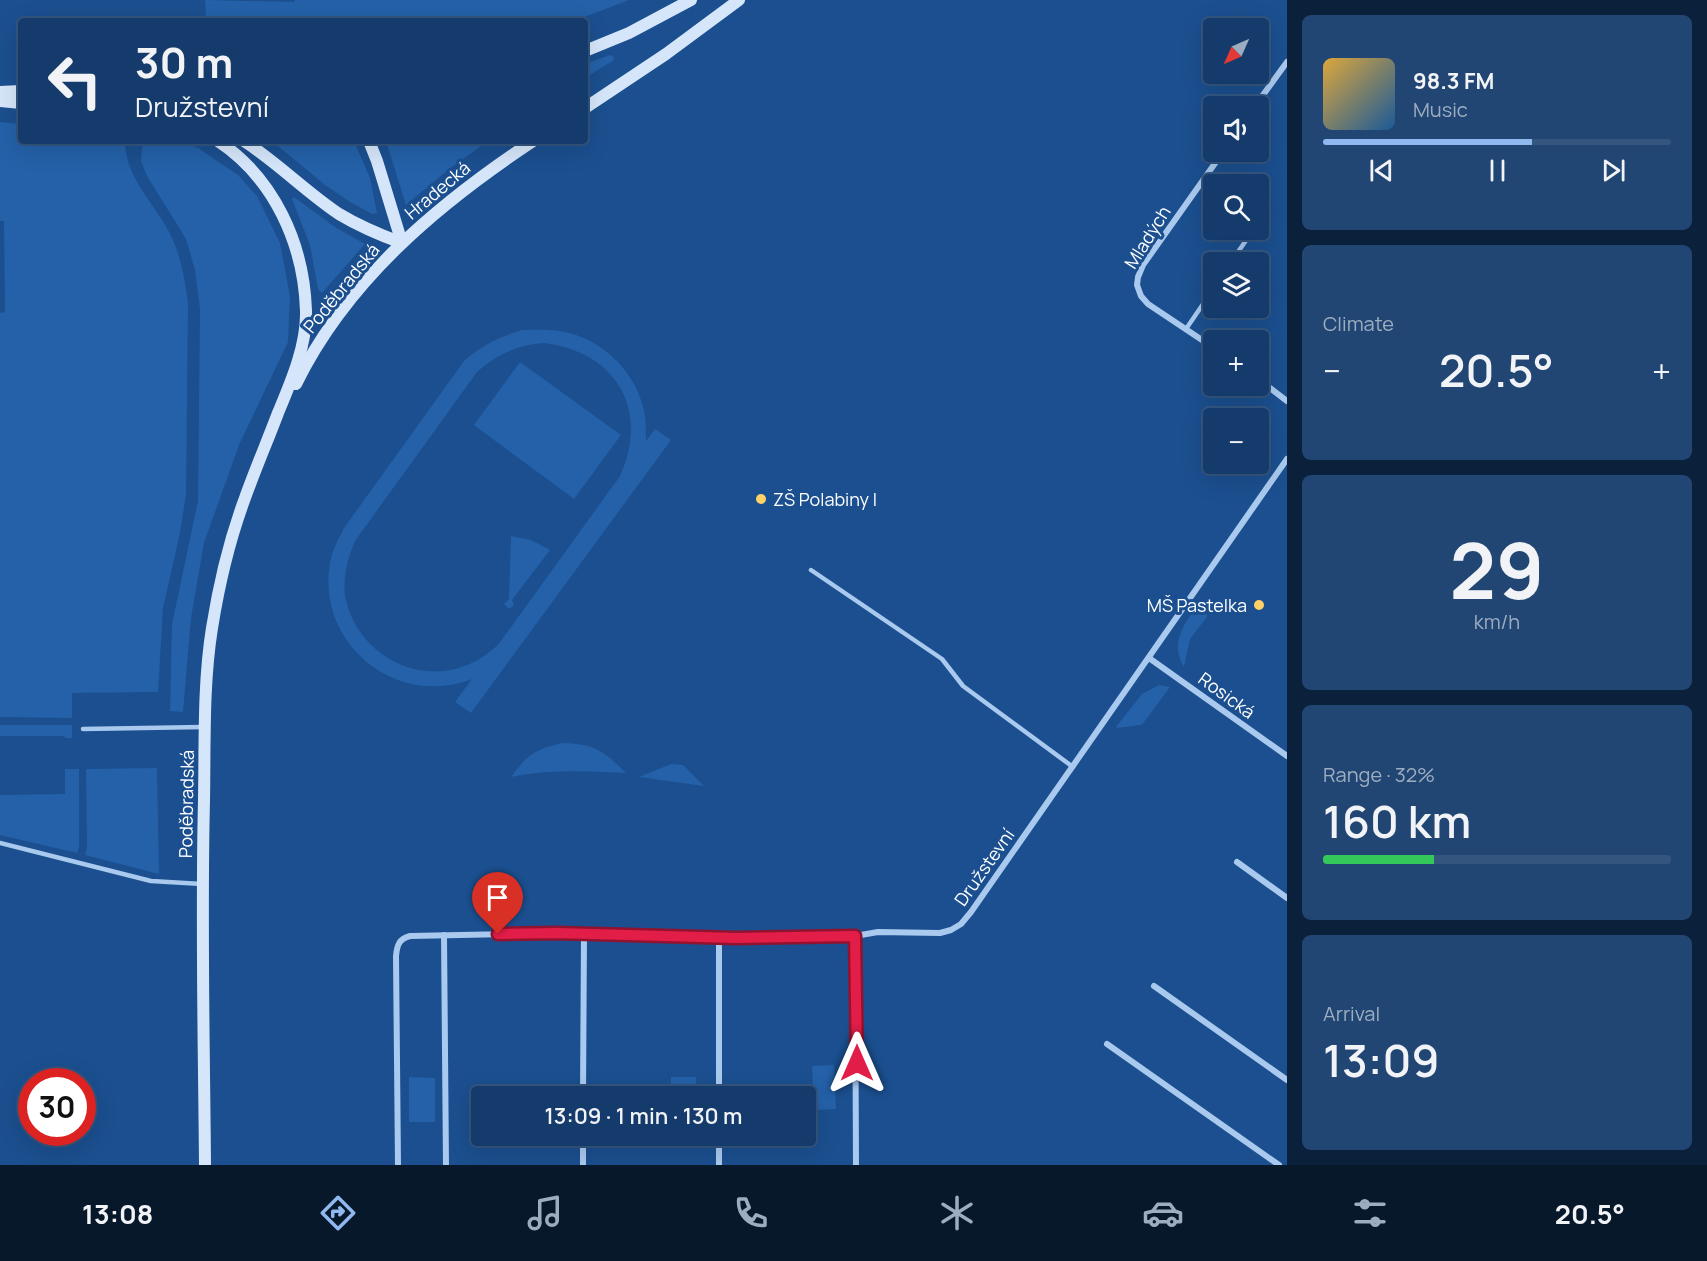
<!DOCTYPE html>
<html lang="en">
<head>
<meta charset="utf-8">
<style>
	:root { --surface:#143b6b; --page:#214673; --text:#f1f3f6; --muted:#9dadc1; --line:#33557e; --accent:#90b9f0 }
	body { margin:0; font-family:Manrope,sans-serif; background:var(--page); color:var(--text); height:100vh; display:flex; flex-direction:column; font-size:22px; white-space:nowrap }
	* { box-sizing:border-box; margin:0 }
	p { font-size:20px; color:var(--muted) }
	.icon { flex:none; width:33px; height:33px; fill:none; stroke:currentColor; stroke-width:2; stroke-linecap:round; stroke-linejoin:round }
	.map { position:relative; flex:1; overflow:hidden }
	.drawer { display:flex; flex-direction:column; gap:15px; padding:15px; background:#0b203b; width:420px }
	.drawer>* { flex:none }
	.guide { position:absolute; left:18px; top:18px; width:570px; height:126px; border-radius:6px; box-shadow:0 6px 24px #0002,0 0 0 2px var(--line); background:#143b6b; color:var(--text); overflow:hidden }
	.needle { width:39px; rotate:225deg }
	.fabs { position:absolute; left:1203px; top:18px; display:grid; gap:12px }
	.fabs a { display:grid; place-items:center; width:66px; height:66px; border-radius:6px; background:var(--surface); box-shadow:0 6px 24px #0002,0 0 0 2px var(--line); font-size:30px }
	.speed { position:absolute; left:18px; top:1068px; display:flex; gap:12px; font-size:30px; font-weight:700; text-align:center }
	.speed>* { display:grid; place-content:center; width:78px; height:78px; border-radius:50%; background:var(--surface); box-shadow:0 6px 24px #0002,0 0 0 2px var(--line); line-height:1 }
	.speed .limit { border:9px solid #d22; background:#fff; color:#111 }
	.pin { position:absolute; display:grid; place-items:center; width:51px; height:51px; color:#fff; margin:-62px -26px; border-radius:50% 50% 50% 0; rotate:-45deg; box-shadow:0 0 6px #0007 }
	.pin .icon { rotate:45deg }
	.me { position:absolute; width:66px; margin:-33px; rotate:0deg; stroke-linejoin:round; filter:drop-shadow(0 0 4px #0008) }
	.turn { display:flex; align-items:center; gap:21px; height:126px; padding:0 18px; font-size:27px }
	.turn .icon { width:78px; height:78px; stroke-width:2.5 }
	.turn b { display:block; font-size:42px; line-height:51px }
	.big { font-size:45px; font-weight:600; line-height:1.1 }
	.drawer .card { flex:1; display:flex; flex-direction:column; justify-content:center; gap:9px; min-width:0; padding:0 21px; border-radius:9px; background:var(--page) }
	.drawer .dial { align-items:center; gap:0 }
	.dial b { font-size:78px; line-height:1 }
	.song { display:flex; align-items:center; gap:18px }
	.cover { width:72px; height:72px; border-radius:9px; background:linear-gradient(135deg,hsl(40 70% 55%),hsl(210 70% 35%)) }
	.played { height:6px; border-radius:3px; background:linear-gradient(90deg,var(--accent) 60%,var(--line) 60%) }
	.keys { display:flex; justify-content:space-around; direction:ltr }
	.heat { display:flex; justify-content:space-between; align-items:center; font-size:33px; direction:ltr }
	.charge { height:9px; border-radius:4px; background:linear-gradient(90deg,#34c759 32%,var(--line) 0) }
	.trip { position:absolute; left:471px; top:1086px; width:345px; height:60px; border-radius:6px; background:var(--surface); box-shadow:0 6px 24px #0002,0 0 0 2px var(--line); font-weight:600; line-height:60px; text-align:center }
	.menu { display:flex; height:96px; justify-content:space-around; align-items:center; background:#08182b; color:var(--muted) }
	.menu .icon { width:42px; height:42px }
	.menu .current { color:var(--accent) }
	.menu b { font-size:27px; color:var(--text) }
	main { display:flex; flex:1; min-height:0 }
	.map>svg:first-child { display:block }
	.green { fill:#2461a8; fill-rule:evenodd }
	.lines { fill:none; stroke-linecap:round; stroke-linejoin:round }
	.lane { stroke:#a9c9ee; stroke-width:4.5 }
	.street { stroke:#a9c9ee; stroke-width:6 }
	.secondary { stroke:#d6e6fa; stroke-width:12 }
	.route-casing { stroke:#92132f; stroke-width:15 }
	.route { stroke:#e11d48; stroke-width:10 }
	.poi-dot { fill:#ffd166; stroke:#1b4f8f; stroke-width:2 }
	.labels { text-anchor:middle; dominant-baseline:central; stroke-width:6; stroke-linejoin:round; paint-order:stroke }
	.street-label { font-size:18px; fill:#fff; stroke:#1b4f8f }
	.poi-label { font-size:18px; fill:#fff; stroke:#1b4f8f; text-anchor:start }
</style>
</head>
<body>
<main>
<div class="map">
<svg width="1287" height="1165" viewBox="0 0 1287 1165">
	<rect width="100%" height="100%" fill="#1b4f8f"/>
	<g class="green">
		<polygon points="205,0 294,2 295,0 629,0 574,21 206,21"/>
		<polygon points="610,55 613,56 614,60 585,78 585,64"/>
		<path d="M0,122L21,124V141H125C125,175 151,200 167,228C180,251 185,277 188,304L186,495L180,533L163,608L158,692L72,693V718L0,717V313L5,312L4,221H0Z"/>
		<polygon points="143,141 179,141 198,148 238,175 257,196 280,243 290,296 288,342 239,445 204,543 191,618 183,712 170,711 172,624 198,501 200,309 195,270 186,239 147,176 141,161"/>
		<polygon points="272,141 354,141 370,178 377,213 372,214 350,202 325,185"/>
		<polygon points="386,141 488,141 449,169 406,205"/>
		<polygon points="294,197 335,227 365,244 322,293 318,289 310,245 292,199"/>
		<path d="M522,330C536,330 550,329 564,332C599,338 630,367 641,400C646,413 646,427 646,441L655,429L671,440L471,713L455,702L472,679C392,710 310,637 332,554C335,545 340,536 344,528L464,361C482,345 499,337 522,330ZM544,343C616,352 650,409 620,476L498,645C488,653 479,661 467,665C414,687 354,650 345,595C343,576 348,558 355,541L477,372C498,354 517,345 544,343Z"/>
		<polygon points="520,362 621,435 574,499 474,425"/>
		<polygon points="511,536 531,540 550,550 512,600 514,605 509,609 504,604 509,599"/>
		<path d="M1206,608L1207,617L1190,639L1184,667C1171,646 1181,628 1194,610Z"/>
		<polygon points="1159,685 1170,687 1144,722 1141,725 1117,728 1116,727 1142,694"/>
		<polygon points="0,725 72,725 72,738 65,738 64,736 0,736"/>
		<path d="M563,743C595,744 604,751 626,773C587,771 550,769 511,777C527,755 535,749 563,743Z"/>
		<polygon points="671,764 683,765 704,786 639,777"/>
		<polygon points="157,768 159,874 85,855 87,847 86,769"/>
		<polygon points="65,769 79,769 79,847 77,853 0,835 0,795 65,794"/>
		<polygon points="834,1065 836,1109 814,1110 812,1066"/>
		<polygon points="409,1077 435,1078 435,1122 409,1122"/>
		<polygon points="671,1077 696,1077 697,1096 671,1096"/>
	</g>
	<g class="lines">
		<g class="lane">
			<polyline points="1231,262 1247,239"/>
			<polyline points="1186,329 1214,288"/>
			<polyline points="811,570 942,659 963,686 1073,767"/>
			<polyline points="83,729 203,727"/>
			<polyline points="0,843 151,881 202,884"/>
		</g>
		<g class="street">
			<polyline points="1255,106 1287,62"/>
			<polyline points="1214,348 1148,304 1141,296 1137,285 1138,277 1143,265 1223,152"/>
			<polyline points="1258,379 1287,401"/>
			<polyline points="1149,658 1287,756"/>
			<polyline points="1237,862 1287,898"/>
			<polyline points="444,935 446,1165"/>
			<polyline points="855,936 856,1165"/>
			<polyline points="1154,986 1287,1080"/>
			<polyline points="1107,1044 1279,1165"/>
			<polyline points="583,1096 584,935"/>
			<polyline points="719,1096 719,937"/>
			<polyline points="719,1136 719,1165"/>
			<path d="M398,1165L396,956C397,945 399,939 410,936L557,933L736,938L855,936L878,932L940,933L951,930L961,924L971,912L1287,459"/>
			<polyline points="583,1165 583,1136"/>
		</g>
		<g class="secondary">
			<polyline points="585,51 629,33 691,0"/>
			<polyline points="0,92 21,91"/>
			<polyline points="0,101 21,103"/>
			<polyline points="585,108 666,54 739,0"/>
			<path d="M244,141C278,163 306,192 339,214C359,226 380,235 402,243"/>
			<polyline points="369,141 377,161 402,243"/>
			<path d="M296,384C347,280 438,204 533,141"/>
			<path d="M205,1165C204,1043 201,922 204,800C205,743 203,684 212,628C219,584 229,541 245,498C255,470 267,442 278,413C291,382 307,345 306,311C304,244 274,178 218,141"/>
		</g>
	</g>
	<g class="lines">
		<defs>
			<polyline id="route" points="498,934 557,933 736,938 855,936 857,1063"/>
		</defs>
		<use href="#route" class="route-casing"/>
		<use href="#route" class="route"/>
	</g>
	<g class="poi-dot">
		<circle cx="761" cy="499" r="6"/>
		<circle cx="1259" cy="605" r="6"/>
	</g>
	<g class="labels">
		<g class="street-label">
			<text transform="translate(437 190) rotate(-40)">Hradecká</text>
			<text transform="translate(1147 237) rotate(-58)">Mladých</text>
			<text transform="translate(341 288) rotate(-51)">Poděbradská</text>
			<text transform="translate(1227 695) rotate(36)">Rosická</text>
			<text transform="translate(186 804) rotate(-89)">Poděbradská</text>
			<text transform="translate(984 867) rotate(-55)">Družstevní</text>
		</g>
		<g class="poi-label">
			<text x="773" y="499">ZŠ Polabiny I</text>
			<text x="1247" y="605" text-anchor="end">MŠ Pastelka</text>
		</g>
	</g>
</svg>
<div class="fabs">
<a><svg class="needle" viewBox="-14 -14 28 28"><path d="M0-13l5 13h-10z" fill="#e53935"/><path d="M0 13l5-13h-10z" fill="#9dadc1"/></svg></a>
<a><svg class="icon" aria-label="sound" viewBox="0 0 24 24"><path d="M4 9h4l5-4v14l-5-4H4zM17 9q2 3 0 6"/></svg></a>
<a><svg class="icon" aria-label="search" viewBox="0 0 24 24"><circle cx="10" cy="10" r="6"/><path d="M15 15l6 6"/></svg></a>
<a><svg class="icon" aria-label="layers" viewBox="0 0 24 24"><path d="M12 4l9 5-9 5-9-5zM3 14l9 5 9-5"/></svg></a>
<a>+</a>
<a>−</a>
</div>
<div class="speed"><div class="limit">30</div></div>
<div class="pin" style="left:498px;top:934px;background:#d93025"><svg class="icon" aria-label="arrive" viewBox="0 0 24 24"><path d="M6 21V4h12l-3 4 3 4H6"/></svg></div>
<svg class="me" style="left:857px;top:1063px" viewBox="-20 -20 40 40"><path d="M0-17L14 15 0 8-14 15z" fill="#e11d48" stroke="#fff" stroke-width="4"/></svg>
<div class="trip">13:09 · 1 min · 130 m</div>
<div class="guide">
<div class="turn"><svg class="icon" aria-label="left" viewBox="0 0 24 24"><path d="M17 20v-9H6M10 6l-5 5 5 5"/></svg><div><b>30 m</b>Družstevní</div></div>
</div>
</div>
<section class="drawer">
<div class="card">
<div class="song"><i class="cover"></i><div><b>98.3 FM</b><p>Music</p></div></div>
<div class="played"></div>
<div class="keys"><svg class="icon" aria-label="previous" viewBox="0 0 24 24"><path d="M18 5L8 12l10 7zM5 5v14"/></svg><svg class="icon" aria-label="pause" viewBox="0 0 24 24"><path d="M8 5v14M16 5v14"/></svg><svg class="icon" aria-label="next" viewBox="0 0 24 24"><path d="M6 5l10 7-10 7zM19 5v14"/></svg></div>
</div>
<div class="card"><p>Climate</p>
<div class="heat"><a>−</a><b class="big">20.5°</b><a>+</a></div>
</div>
<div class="card dial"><b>29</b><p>km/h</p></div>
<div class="card"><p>Range · 32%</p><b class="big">160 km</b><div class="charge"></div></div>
<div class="card"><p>Arrival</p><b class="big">13:09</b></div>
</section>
</main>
<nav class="menu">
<b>13:08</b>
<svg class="icon current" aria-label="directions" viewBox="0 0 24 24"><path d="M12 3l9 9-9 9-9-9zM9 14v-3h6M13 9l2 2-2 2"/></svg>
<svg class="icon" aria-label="music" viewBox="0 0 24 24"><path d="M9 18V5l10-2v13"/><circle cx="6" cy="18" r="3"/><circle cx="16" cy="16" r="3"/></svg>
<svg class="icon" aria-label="phone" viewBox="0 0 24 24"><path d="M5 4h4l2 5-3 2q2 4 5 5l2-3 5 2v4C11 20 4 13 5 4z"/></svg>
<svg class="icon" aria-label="climate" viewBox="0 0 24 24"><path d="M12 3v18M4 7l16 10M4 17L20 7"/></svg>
<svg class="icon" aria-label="car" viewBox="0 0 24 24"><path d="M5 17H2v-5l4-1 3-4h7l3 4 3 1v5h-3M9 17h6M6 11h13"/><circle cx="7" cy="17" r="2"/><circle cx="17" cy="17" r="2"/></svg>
<svg class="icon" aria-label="filters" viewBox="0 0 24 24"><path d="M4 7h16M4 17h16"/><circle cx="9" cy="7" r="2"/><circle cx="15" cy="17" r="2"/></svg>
<b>20.5°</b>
</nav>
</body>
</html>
